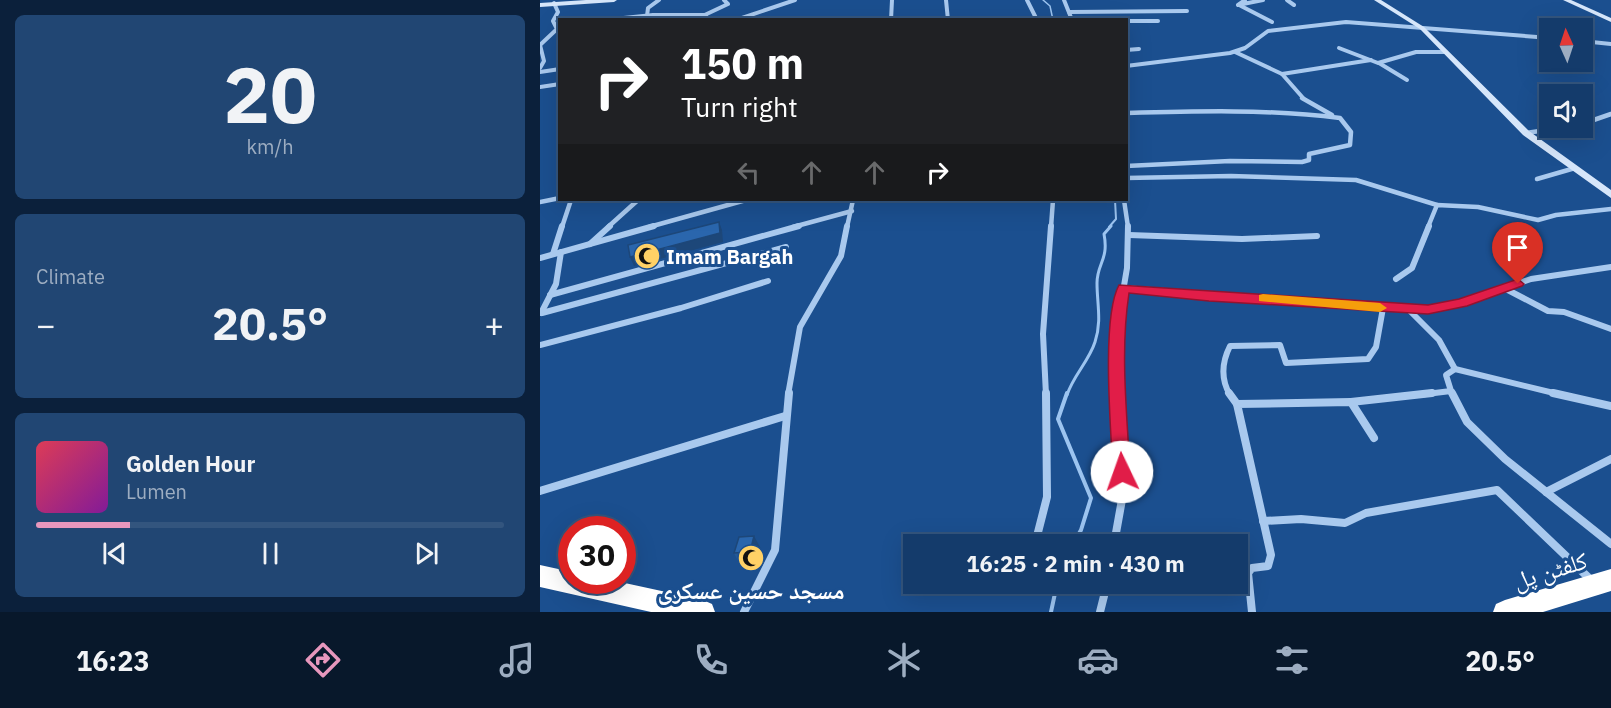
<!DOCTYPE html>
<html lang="en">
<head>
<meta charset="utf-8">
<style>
	:root { --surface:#143b6b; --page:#214673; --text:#f1f3f6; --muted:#9dadc1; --line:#33557e; --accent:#e797bd }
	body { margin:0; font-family:"IBM Plex Sans","Noto Naskh Arabic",sans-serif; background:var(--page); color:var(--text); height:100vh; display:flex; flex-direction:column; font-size:22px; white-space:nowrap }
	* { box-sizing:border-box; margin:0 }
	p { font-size:20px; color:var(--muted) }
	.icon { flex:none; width:33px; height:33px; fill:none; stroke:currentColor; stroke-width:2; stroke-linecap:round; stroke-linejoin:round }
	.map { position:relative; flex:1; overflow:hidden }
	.panel { display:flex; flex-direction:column; gap:15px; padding:15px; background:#0b203b; width:540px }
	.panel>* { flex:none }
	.hud { position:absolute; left:18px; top:18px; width:570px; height:183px; border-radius:0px; box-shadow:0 6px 24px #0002,0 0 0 2px var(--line); background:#202124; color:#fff; overflow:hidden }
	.needle { width:39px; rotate:357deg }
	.fabs { position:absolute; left:999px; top:18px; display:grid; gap:12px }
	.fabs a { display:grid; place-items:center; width:54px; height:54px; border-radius:0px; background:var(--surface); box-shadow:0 6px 24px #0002,0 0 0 2px var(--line); font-size:30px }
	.speed { position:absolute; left:18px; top:516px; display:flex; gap:12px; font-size:30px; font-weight:700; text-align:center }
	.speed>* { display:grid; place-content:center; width:78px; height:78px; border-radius:50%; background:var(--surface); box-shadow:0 6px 24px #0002,0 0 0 2px var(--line); line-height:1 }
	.speed .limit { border:9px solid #d22; background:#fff; color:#111 }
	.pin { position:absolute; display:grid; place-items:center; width:51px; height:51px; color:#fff; margin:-62px -26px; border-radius:50% 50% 50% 0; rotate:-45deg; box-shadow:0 0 6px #0007 }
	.pin .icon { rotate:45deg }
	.me { position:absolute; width:66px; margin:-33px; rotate:357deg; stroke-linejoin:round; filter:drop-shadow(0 0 4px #0008) }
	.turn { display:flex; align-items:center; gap:21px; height:126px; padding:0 24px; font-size:27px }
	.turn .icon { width:78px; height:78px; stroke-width:2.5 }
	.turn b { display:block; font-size:42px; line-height:51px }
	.lanes { display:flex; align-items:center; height:57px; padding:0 24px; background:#0003; justify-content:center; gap:30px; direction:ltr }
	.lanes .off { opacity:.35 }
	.big { font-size:45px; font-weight:700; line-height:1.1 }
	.panel .widget { flex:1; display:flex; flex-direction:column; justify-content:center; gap:9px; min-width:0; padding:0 21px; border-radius:9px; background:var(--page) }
	.panel .dial { align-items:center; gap:0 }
	.dial b { font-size:78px; line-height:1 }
	.song { display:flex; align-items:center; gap:18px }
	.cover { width:72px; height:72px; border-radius:9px; background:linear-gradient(135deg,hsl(350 70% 55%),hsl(290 70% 35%)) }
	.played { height:6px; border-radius:3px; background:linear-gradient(90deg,var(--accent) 20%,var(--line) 20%) }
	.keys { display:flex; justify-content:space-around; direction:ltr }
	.heat { display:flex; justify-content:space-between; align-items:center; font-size:33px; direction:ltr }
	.trip { position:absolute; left:363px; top:534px; width:345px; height:60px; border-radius:0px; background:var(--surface); box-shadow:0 6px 24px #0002,0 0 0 2px var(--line); font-weight:700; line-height:60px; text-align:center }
	.dock { display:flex; height:96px; justify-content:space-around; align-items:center; background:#08182b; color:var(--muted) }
	.dock .icon { width:42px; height:42px }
	.dock .current { color:var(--accent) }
	.dock b { font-size:27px; color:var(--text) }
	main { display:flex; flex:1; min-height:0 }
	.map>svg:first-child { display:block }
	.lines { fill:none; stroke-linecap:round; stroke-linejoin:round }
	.stream-far3 { stroke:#9cc4f0; stroke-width:1.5 }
	.stream-far2 { stroke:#9cc4f0; stroke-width:2 }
	.stream-far1 { stroke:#9cc4f0; stroke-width:3 }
	.stream { stroke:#9cc4f0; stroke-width:4 }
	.street-far3 { stroke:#a9c9ee; stroke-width:4 }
	.street-far2 { stroke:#a9c9ee; stroke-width:4.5 }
	.street-far1 { stroke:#a9c9ee; stroke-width:6 }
	.street { stroke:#a9c9ee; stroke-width:8 }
	.secondary { fill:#d6e6fa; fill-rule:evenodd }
	.highway { fill:#fff; fill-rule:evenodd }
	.wall { fill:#245895 }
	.shaded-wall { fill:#1d4779 }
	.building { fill:#2a66ad; stroke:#1d4779; stroke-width:1.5 }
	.route { fill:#e11d48; stroke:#92132f; stroke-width:1.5 }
	.slow { fill:#f59e0b }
	.labels { text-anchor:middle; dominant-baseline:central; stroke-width:6; stroke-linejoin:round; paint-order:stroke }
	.poi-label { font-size:20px; font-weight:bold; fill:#fff; stroke:#1b4f8f; text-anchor:start }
	.near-street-label { font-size:24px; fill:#fff; stroke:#1b4f8f }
	.near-poi-label { font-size:24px; font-weight:bold; fill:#fff; stroke:#1b4f8f }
</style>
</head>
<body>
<main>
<section class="panel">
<div class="widget dial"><b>20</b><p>km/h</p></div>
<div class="widget"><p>Climate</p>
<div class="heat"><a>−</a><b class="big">20.5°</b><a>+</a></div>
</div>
<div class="widget">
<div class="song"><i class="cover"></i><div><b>Golden Hour</b><p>Lumen</p></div></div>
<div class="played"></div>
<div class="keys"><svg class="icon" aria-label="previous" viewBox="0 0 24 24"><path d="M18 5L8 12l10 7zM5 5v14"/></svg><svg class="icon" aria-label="pause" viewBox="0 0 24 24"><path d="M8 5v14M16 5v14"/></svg><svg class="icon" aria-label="next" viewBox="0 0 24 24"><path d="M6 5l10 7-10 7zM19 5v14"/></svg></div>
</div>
</section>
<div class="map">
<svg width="1071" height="612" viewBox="0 0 1071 612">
	<rect width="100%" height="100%" fill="#1b4f8f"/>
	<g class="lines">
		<polyline class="stream-far3" points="503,0 510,6 513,20"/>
		<polyline class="stream-far2" points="569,227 576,219 575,200"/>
		<path class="stream-far1" d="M527,395C533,376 549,361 555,342C562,321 557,304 557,283C557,263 569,260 564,234L571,226"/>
		<g class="stream">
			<polyline points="527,393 518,419 551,498 541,530 533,544"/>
			<polyline points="511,612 517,584"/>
		</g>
		<g class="street-far3">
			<polyline points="406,0 408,20"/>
			<polyline points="487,0 497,20"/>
			<polyline points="524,0 532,20"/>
			<polyline points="705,0 698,5 723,0"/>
			<polyline points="747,0 754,5"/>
			<polyline points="701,6 732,22"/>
			<polyline points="529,12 647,11"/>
			<polyline points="107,16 108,8 119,0"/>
			<polyline points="64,20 113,15 166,15"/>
			<polyline points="154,20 188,4 184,0"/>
			<polyline points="196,20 255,0"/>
			<polyline points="351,20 352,0"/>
			<polyline points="586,21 618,21"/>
			<polyline points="1042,41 1071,44"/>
			<polyline points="0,45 17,29 13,21 18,12 14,3"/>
			<polyline points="0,45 4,61 0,68"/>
			<polyline points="799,48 838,63 876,52 905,52"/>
			<polyline points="586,50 599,49"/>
			<polyline points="695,52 742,74 831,60"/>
			<polyline points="839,63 867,80"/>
			<polyline points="586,66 690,53 705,48 728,31 806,22 1010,38"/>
			<polyline points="0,72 20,69"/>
			<polyline points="742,74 764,99"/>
			<polyline points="0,87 20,84"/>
		</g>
		<g class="street-far2">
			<polyline points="762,98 792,115"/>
			<path d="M586,113C658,111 728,109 800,118L811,132L810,145L769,154V160L762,162L690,161L586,166"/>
			<polyline points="1042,124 1071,114"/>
			<polyline points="986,133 1020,128"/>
			<polyline points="586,178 691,176 816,180 897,205"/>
			<polyline points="997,179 1035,168"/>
			<polyline points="584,200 588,227"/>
			<polyline points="0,202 20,198"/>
			<polyline points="22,227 31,200"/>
			<polyline points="68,227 98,200"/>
			<polyline points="109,227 206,200"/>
			<polyline points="253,227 312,211"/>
			<polyline points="307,227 313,200"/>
			<polyline points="511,227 513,200"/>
			<polyline points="888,227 897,205 938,207 998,220 1016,215 1071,209"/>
		</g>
		<g class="street-far1">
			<polyline points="589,235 702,239 777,236"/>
			<polyline points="50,244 70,226"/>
			<polyline points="13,254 22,226"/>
			<polyline points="0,258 114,226"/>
			<polyline points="856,279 872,268 889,226"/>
			<polyline points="583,288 889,310 922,303 991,279 1071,267"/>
			<polyline points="964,288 1008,311 1024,312 1071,329"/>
			<polyline points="10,295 259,226"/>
			<polyline points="868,309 899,340 915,369 906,375 911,391"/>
			<polyline points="1,313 16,284 21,252"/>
			<polyline points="2,313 246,247"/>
			<polyline points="0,345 141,308 228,281"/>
			<polyline points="915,369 1022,395"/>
			<polyline points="248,395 260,327 301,256 307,226"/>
			<polyline points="506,395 503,334 511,226"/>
			<polyline points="578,395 578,321 587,268 588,226"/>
			<path d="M690,395C680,378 682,362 690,346L740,345L746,363L828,359L836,347L843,308"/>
			<polyline points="878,395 911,391 913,395"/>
		</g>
		<g class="street">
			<polyline points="689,393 697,404"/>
			<polyline points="912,393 927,422 965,459 1071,544"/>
			<polyline points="1013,393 1071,406"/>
			<polyline points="811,402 892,393"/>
			<polyline points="0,491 245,416"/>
			<polyline points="1006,492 1071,459"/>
			<polyline points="723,521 761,519 805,523 826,513 957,490 1051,580"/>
			<polyline points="495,544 507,497 506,393"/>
			<polyline points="574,544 583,494 577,393"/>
			<polyline points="204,612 235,550 249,393"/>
			<polyline points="560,612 567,584"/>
			<polyline points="712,612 708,573 712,568 728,566 731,555 697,404 811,402 834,438"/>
		</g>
		<g class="secondary">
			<polygon points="46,0 77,0 74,2 0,7 0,3"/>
			<polygon points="834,0 841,0 884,27 989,131 1071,190 1071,198 983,135 880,29"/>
			<polygon points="1023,0 1031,0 1071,18 1071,22"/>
		</g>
		<g class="highway">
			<polygon points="0,565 32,572 32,580 71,580 163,600 172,604 175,612 111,612 0,587"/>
			<polygon points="1071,569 1071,591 1003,612 953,612 956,604 965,600"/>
		</g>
	</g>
	<polygon class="wall" points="221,549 217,565 201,567 194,553"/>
	<g class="shaded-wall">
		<polygon points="179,222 182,230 183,242 94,266 90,257"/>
		<polygon points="214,536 221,549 217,565 210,552"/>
	</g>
	<g class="building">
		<polygon points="179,222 180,233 90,257 88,245"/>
		<polygon points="214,536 210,552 194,553 199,537"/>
	</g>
	<path class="route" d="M978,279L984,284L982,286L927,306L888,314L669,301L589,293C580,352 587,412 590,472L588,477H576L573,472C571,431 561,318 579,285L888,305L919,299Z"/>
	<polygon class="slow" points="723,294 840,303 847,308 840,312 719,301 719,295"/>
	<defs>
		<symbol id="mosque-disc" viewBox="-11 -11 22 22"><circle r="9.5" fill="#ffd166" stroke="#1b4f8f"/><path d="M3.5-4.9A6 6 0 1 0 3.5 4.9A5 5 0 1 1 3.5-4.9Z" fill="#111"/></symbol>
	</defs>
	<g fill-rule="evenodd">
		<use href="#mosque-disc" x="92" y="241" width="30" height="30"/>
		<use href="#mosque-disc" x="196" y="543" width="30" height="30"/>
	</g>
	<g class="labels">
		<g class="poi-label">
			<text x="126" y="256">Imam Bargah</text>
		</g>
		<g class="near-street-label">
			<text transform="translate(1010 570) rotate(-17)">کلفٹن پل</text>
		</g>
		<g class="near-poi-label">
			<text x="211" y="590">مسجد حسین عسکری</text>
		</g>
	</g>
</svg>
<div class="fabs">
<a><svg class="needle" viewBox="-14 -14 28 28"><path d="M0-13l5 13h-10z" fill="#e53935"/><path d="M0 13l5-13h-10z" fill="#9dadc1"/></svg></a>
<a><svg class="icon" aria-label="sound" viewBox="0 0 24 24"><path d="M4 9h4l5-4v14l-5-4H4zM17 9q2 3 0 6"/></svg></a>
</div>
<div class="speed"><div class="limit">30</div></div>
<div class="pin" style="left:978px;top:284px;background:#d93025"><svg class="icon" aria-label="arrive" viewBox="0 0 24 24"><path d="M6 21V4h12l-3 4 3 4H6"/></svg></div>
<svg class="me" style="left:582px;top:472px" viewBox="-20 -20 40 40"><circle r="19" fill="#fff"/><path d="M0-13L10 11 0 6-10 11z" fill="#e11d48"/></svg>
<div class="trip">16:25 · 2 min · 430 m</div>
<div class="hud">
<div class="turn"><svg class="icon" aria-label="right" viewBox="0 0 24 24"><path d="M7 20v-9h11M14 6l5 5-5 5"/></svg><div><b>150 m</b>Turn right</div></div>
<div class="lanes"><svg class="icon off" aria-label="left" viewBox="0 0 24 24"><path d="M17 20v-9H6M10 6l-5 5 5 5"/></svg><svg class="icon off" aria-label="ahead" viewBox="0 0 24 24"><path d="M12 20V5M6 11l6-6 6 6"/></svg><svg class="icon off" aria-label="ahead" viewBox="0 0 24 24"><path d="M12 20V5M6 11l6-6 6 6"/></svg><svg class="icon" aria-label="right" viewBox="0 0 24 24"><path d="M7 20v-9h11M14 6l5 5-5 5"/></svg></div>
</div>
</div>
</main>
<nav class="dock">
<b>16:23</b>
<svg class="icon current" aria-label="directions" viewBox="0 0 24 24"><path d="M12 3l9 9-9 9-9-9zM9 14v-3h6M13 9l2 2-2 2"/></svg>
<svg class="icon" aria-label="music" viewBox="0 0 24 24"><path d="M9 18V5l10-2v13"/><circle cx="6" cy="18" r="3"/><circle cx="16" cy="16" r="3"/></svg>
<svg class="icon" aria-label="phone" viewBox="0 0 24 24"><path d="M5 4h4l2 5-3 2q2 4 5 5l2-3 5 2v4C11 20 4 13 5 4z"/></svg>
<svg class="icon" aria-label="climate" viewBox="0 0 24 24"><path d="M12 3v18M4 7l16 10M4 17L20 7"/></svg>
<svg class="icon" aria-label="car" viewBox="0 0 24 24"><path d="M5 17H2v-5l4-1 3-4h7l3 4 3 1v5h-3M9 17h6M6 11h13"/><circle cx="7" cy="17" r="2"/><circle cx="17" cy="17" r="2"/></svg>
<svg class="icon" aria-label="filters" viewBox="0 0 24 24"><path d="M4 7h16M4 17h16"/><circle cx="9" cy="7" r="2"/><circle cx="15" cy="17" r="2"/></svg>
<b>20.5°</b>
</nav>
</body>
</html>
